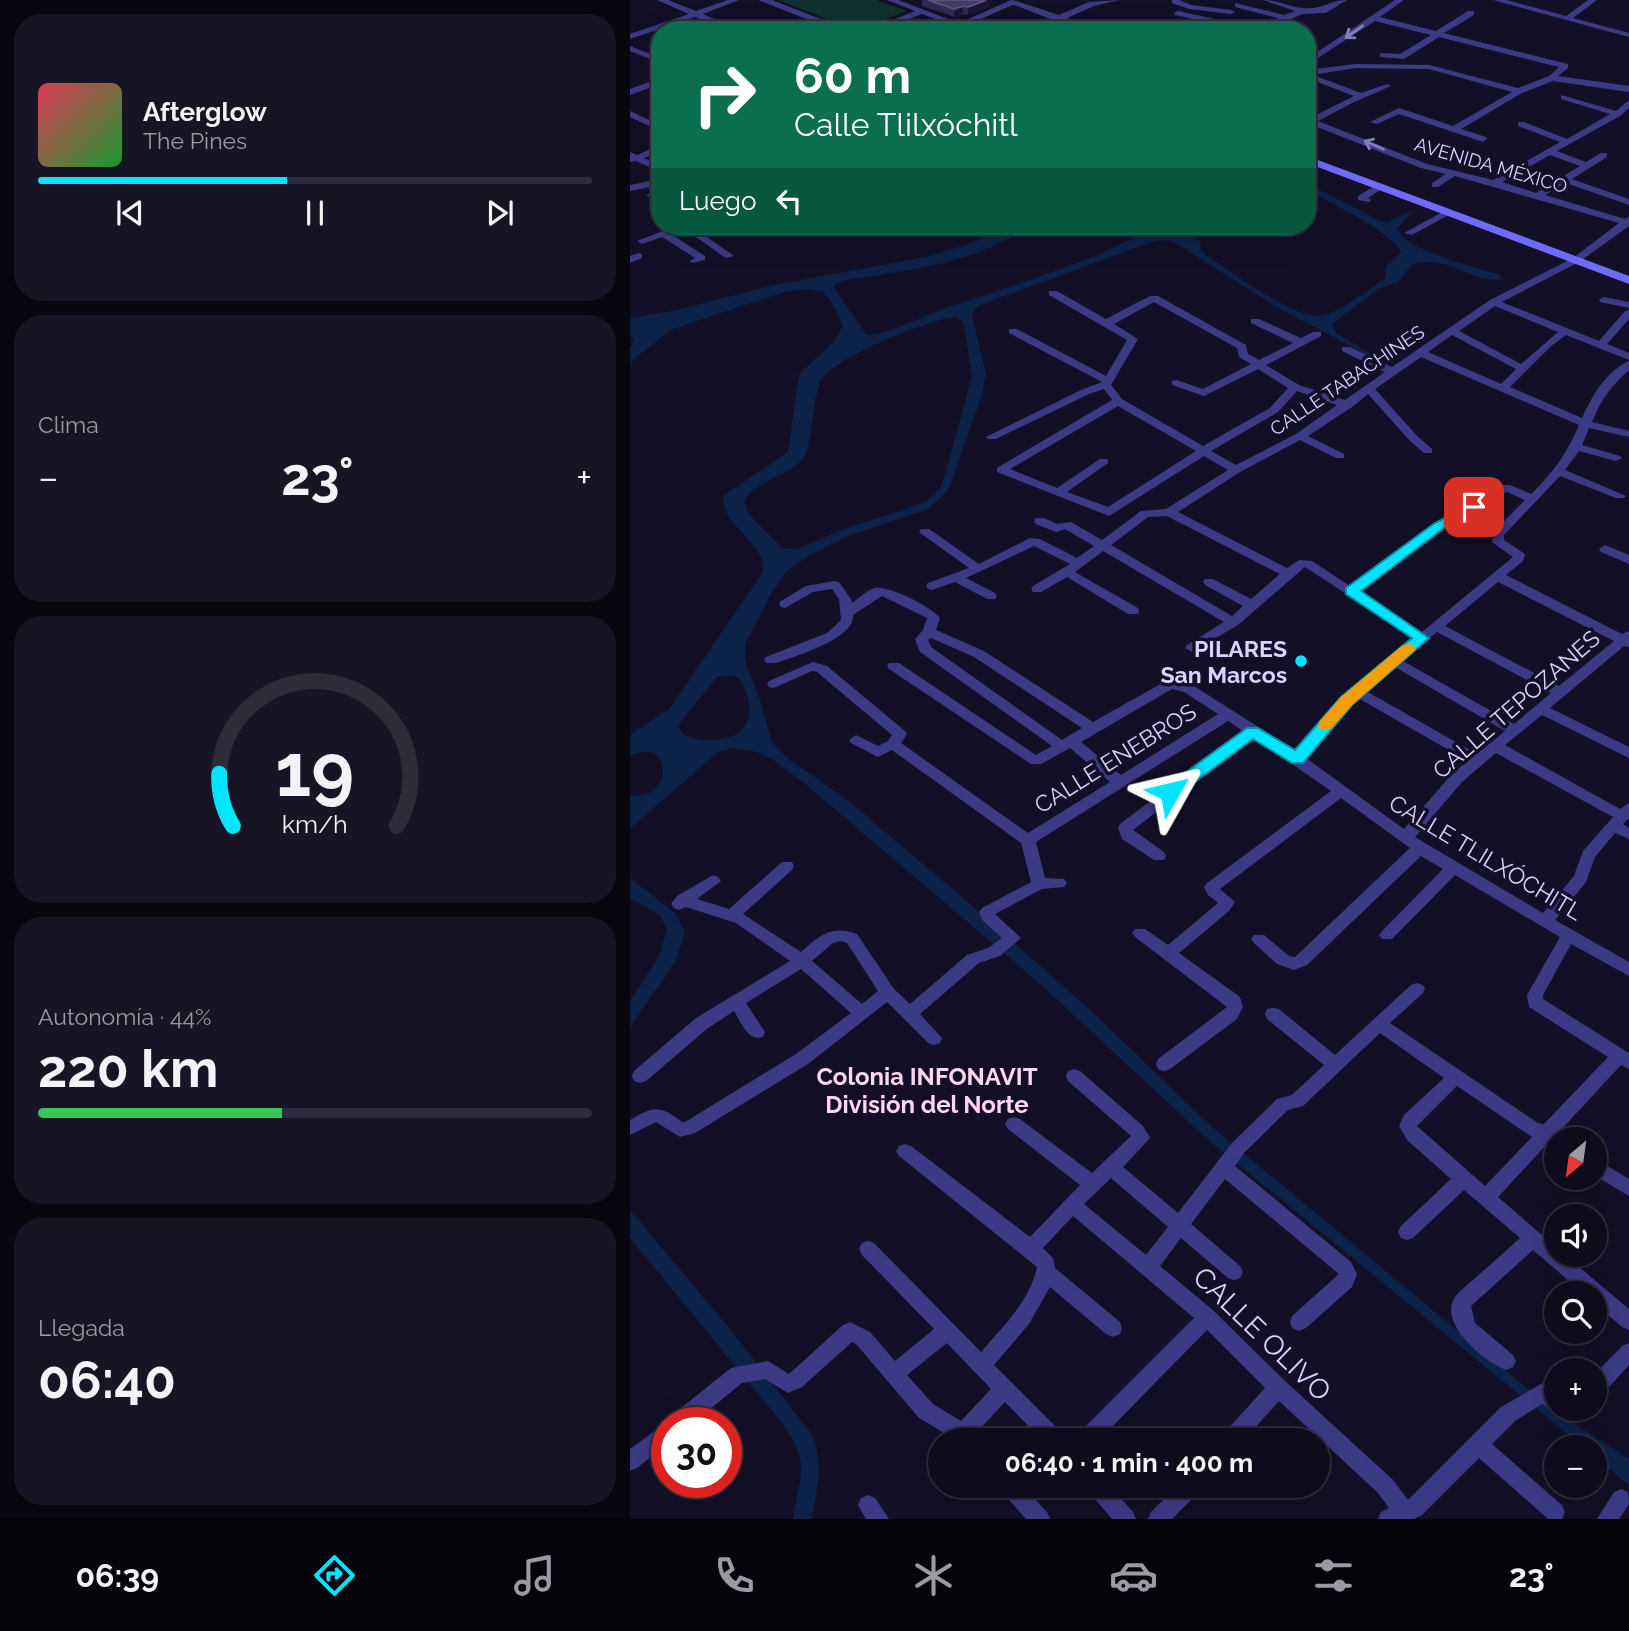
<!DOCTYPE html>
<html lang="es">
<head>
<meta charset="utf-8">
<style>
	:root { --surface:#0e0b1c; --page:#171425; --text:#f1f3f6; --muted:#9b9ba3; --line:#2e2b3b; --accent:#00e5ff }
	body { margin:0; font-family:Raleway,sans-serif; background:var(--page); color:var(--text); height:100vh; display:flex; flex-direction:column; font-size:26px; white-space:nowrap }
	* { box-sizing:border-box; margin:0 }
	p { font-size:23px; color:var(--muted) }
	.icon { flex:none; width:38px; height:38px; fill:none; stroke:currentColor; stroke-width:2; stroke-linecap:round; stroke-linejoin:round }
	.map { position:relative; flex:1; overflow:hidden }
	.details { display:flex; flex-direction:column; gap:14px; padding:14px; background:#08060f; width:630px }
	.details>* { flex:none }
	.top-card { position:absolute; left:21px; top:21px; width:665px; height:214px; border-radius:28px; box-shadow:0 7px 28px #0002,0 0 0 2px var(--line); background:#0b6e4f; color:#fff; overflow:hidden }
	.needle { width:46px; rotate:209deg }
	.tools { position:absolute; left:914px; top:1127px; display:grid; gap:14px }
	.tools a { display:grid; place-items:center; width:63px; height:63px; border-radius:50%; background:var(--surface); box-shadow:0 7px 28px #0002,0 0 0 2px var(--line); font-size:35px }
	.speed { position:absolute; left:21px; top:1407px; display:flex; gap:14px; font-size:35px; font-weight:700; text-align:center }
	.speed>* { display:grid; place-content:center; width:91px; height:91px; border-radius:50%; background:var(--surface); box-shadow:0 7px 28px #0002,0 0 0 2px var(--line); line-height:1 }
	.speed .limit { border:10px solid #d22; background:#fff; color:#111 }
	.pin { position:absolute; display:grid; place-items:center; width:60px; height:60px; color:#fff; margin:-30px; border-radius:14px; box-shadow:0 4px 10px #0006 }
	.me { position:absolute; width:77px; margin:-38px; rotate:53deg; stroke-linejoin:round; filter:drop-shadow(0 0 5px #0008) }
	.turn { display:flex; align-items:center; gap:24px; height:147px; padding:0 28px; font-size:32px }
	.turn .icon { width:91px; height:91px; stroke-width:2.5 }
	.turn b { display:block; font-size:49px; line-height:60px }
	.then { display:flex; align-items:center; height:66px; padding:0 28px; background:#0003; gap:14px; font-size:26px }
	.big { font-size:52px; font-weight:700; line-height:1.1 }
	.details .widget { flex:1; display:flex; flex-direction:column; justify-content:center; gap:10px; min-width:0; padding:0 24px; border-radius:28px; background:var(--page) }
	.details .dial { align-items:center; gap:0 }
	.dial svg { height:182px; overflow:visible; fill:none; stroke:var(--line); stroke-width:7; stroke-linecap:round; text-anchor:middle }
	.dial text { fill:var(--text); stroke:none }
	.song { display:flex; align-items:center; gap:21px }
	.cover { width:84px; height:84px; border-radius:10px; background:linear-gradient(135deg,hsl(350 70% 55%),hsl(130 70% 35%)) }
	.played { height:7px; border-radius:4px; background:linear-gradient(90deg,var(--accent) 45%,var(--line) 45%) }
	.keys { display:flex; justify-content:space-around; direction:ltr }
	.heat { display:flex; justify-content:space-between; align-items:center; font-size:38px; direction:ltr }
	.charge { height:10px; border-radius:5px; background:linear-gradient(90deg,#34c759 44%,var(--line) 0) }
	.trip { position:absolute; left:298px; top:1428px; width:402px; height:70px; border-radius:35px; background:var(--surface); box-shadow:0 7px 28px #0002,0 0 0 2px var(--line); font-weight:700; line-height:70px; text-align:center }
	.tab-bar { display:flex; height:112px; justify-content:space-around; align-items:center; background:#06040b; color:var(--muted) }
	.tab-bar .icon { width:49px; height:49px }
	.tab-bar .current { color:var(--accent) }
	.tab-bar b { font-size:32px; color:var(--text) }
	main { display:flex; flex:1; min-height:0 }
	.map>svg:first-child { display:block }
	.green { fill:#12302f }
	.water { fill:#0c2248; fill-rule:evenodd }
	.lines { fill:none; stroke-linecap:round; stroke-linejoin:round }
	.minor { fill:#3d3a85; fill-rule:evenodd }
	.tertiary { fill:#3d3a85; fill-rule:evenodd }
	.secondary { fill:#6f6bff; fill-rule:evenodd }
	.wall { fill:#312854 }
	.shaded-wall { fill:#1d163a }
	.building { fill:#433a66; stroke:#5a527e; stroke-width:2 }
	.oneway { stroke:#837fbc }
	.route { fill:#00e5ff; stroke:#0095a6; stroke-width:2 }
	.slow { fill:#f59e0b }
	.poi-dot { fill:#00e5ff; stroke:#130f26; stroke-width:2.5 }
	.labels { text-anchor:middle; dominant-baseline:central; stroke-width:7; stroke-linejoin:round; paint-order:stroke }
	.far-street-label { font-size:19px; fill:#d9d4ff; stroke:#130f26 }
	.poi-label { font-size:23px; font-weight:bold; fill:#d9d4ff; stroke:#130f26; text-anchor:end }
	.street-label { font-size:23px; fill:#d9d4ff; stroke:#130f26 }
	.neighbourhood-label { font-size:24px; font-weight:bold; fill:#ffd6f0; stroke:#130f26 }
	.near-street-label { font-size:28px; fill:#d9d4ff; stroke:#130f26 }
</style>
</head>
<body>
<main>
<section class="details">
<div class="widget">
<div class="song"><i class="cover"></i><div><b>Afterglow</b><p>The Pines</p></div></div>
<div class="played"></div>
<div class="keys"><svg class="icon" aria-label="previous" viewBox="0 0 24 24"><path d="M18 5L8 12l10 7zM5 5v14"/></svg><svg class="icon" aria-label="pause" viewBox="0 0 24 24"><path d="M8 5v14M16 5v14"/></svg><svg class="icon" aria-label="next" viewBox="0 0 24 24"><path d="M6 5l10 7-10 7zM19 5v14"/></svg></div>
</div>
<div class="widget"><p>Clima</p>
<div class="heat"><a>−</a><b class="big">23°</b><a>+</a></div>
</div>
<div class="widget dial"><svg viewBox="0 0 100 80">
<path d="M14 69A42 42 0 1 1 86 69"/>
<path d="M14 69A42 42 0 0 1 8 46" stroke="#00e5ff"/>
<text x="50" y="56" font-size="32" font-weight="700">19</text>
<text x="50" y="72" font-size="11">km/h</text>
</svg></div>
<div class="widget"><p>Autonomía · 44%</p><b class="big">220 km</b><div class="charge"></div></div>
<div class="widget"><p>Llegada</p><b class="big">06:40</b></div>
</section>
<div class="map">
<svg width="999" height="1519" viewBox="0 0 999 1519">
	<rect width="100%" height="100%" fill="#130f26"/>
	<polygon class="green" points="148,0 246,0 277,11 226,30"/>
	<g class="water">
		<path d="M677,183L750,221L757,222L784,210L767,228C775,251 845,267 868,274L873,279C844,285 815,252 782,265L768,282L750,288L702,324L706,333L744,356L741,357L645,306L547,244L536,240L522,242L350,305L344,310L342,316L356,374L352,394L318,491L298,509L221,535L180,555L157,571L142,592L115,644V661L130,700L142,742L157,758L216,799L324,890L460,1010L582,1127L922,1409L999,1459V1485L964,1457V1447H953L575,1137L409,983L173,782L140,758L126,752L104,748L88,752L0,829V795C41,805 46,734 0,756V735L40,708L133,572C138,541 88,527 94,495L158,452L169,374L203,343L213,326L204,306L193,292L178,289L154,292L51,326L41,330L0,362V349L4,341L0,334V318L47,310L143,285L296,257L344,242L379,226H397C350,263 274,271 216,280L205,284L204,288L236,334C246,339 296,315 310,310C343,298 505,250 516,226H543L569,240L572,252C596,268 663,319 690,316C705,315 742,288 755,278L757,266L771,252C764,233 697,201 677,190ZM325,317L332,320L334,325L342,377L311,488L297,500L274,510L216,528L168,549L152,548L119,515L114,501C126,480 159,477 174,457C182,445 183,402 189,384C196,360 300,319 325,317ZM102,675L110,679C128,712 121,740 80,740C70,740 61,739 53,734L48,725L87,677Z"/>
		<polygon points="0,878 45,913 55,932 45,962 0,1027 0,1002 29,956 37,929 29,914 0,898"/>
		<path d="M0,1210L100,1329L182,1435C194,1465 188,1489 181,1519H163C170,1474 181,1465 153,1424L0,1238Z"/>
	</g>
	<g class="lines">
		<g class="minor">
			<polygon points="27,0 38,0 66,11 98,0 109,0 73,14 105,28 98,30 65,17 0,39 0,34 59,14"/>
			<polygon points="257,0 268,0 334,25 327,27 292,14 250,30 238,30 285,11"/>
			<path d="M383,0L429,15L459,2L490,0L464,6L437,18L469,30C440,30 409,13 381,4Z"/>
			<polygon points="542,0 549,0 561,5 601,10 605,12 601,14 559,9 542,3"/>
			<path d="M633,0C648,0 659,7 673,8C691,10 701,0 717,0L696,13L672,14L638,30H628L648,18L605,7V3L654,15L665,11Z"/>
			<path d="M765,0H774L750,17L806,31L838,11H844V15L814,33L938,64V68L928,76L999,86V92L923,81L892,93L831,129L856,137L857,139L853,142L769,114L747,124L740,122L769,108L823,126L882,92L799,69L725,68L683,75L731,93L757,84L761,86L720,104L688,121L797,164L863,180L930,142L888,126V122H894L937,139L980,114L931,99V95L986,111L999,100V108L990,116L927,151L956,162L971,153H977V157L942,179L999,199V205L936,183L915,195L995,219L999,217V226L949,262L872,302L969,341L995,311L999,310V319L977,344L999,353V360L936,335L920,347L880,387L952,418C962,396 976,371 999,361V370C981,386 971,400 962,422L999,431V437L959,428L952,445L990,456L992,458L986,461L949,451L935,470L996,496L994,498H986L930,476L874,535V540L895,554L893,561L876,575L992,634L999,631V647L994,646L920,708L999,747V758L912,715L875,745L990,809L999,803V818L993,824L999,828V839L985,833L965,857L956,882L925,920L999,962V976L941,944L913,995V999L999,1053V1069L991,1065L929,1132L934,1139H926V1146L918,1143L868,1197L926,1247V1255H935L999,1309V1330L992,1327L964,1303V1293H953L903,1250L841,1306L845,1323L883,1355L886,1361L883,1367L876,1370C855,1362 807,1323 825,1297C830,1290 839,1284 845,1278C860,1265 875,1252 890,1238L834,1190L783,1238L777,1240L771,1238L768,1232L771,1226L821,1179L777,1140L769,1126L774,1115L814,1078L750,1033L673,1106L658,1110L614,1153L605,1166L721,1262L727,1274L722,1287L676,1328L669,1331L662,1328L660,1322L662,1316L709,1274L595,1179L561,1224L610,1266L613,1272L610,1278L604,1280L598,1278L551,1238L530,1266L584,1311L655,1381L762,1479L778,1500L871,1407L911,1384L926,1391V1409H930L926,1410L912,1404L885,1421L862,1444L932,1505L935,1512L932,1519H918L849,1458L792,1515L784,1519H748L751,1512L759,1508L748,1493L649,1401L614,1440H591L594,1433L635,1388L577,1330L469,1440H446L449,1433L564,1318L443,1216L413,1248L423,1258L425,1268L490,1322L492,1328L490,1334L483,1337L476,1334L420,1287L399,1324L364,1365L432,1433L435,1440H412L375,1402L346,1433L349,1440H326L289,1418L226,1344L222,1342L172,1387L158,1393L135,1379L112,1383L63,1423H38L41,1416L101,1368L138,1361L159,1374L213,1325L220,1322L240,1332L265,1361L304,1329L232,1255L229,1249L232,1243L238,1241L244,1243L351,1352C373,1326 400,1301 407,1267L269,1156L266,1151L269,1146L275,1144L281,1146L400,1237L450,1185L378,1129L375,1124L378,1119L384,1117L390,1119L462,1173L501,1136L438,1081L436,1076L438,1071L444,1069L450,1071L513,1126L520,1138L493,1167L548,1213L602,1143L647,1099L662,1095L694,1065L637,1019L635,1014L637,1009L643,1008L649,1009L705,1055L781,985L787,983L793,985L795,989L793,993L760,1023L908,1123L914,1124L978,1057L899,1007L897,995L930,937L825,875L762,939H752L749,935L752,931L813,869L791,856L677,965L664,970L647,964L624,943L621,939L624,935H634L659,956L665,957L780,848L711,798L590,889L605,902L599,911L549,953L610,997L613,1007L607,1019L540,1069L534,1071L528,1069L526,1064L528,1059L597,1007L505,937L502,933L505,929H515L538,945L588,903L578,895L574,887L577,883L701,791L623,737L503,830L534,852L536,856L534,860H524L492,839L488,828L490,824L613,731L598,721L406,842L415,878L434,879L437,883L434,887L412,889L365,914L391,938L370,956L349,963L290,1014L312,1038L310,1043L304,1045L298,1043L257,1002L178,1064L65,1133L50,1137L26,1122L0,1135V1120C25,1106 29,1105 52,1122H55L166,1054L221,1013L171,969L116,1003L135,1032L133,1037C118,1042 111,1022 104,1011L78,1028L16,1081L10,1083L4,1081L2,1076L4,1071L66,1018L160,961L106,923L56,907L49,910L44,908L41,904L47,896L83,875L88,877L91,881L67,899L99,909L152,862H162L164,866L162,870L113,914L171,952C191,935 200,925 227,934L264,989L280,1004L337,955L358,948L372,938L352,920L349,912L352,908L401,882L391,843L262,750L248,757L221,743L219,740L226,735L248,746L258,741L262,735L187,672L182,671L144,688L139,687L137,684L139,681L183,662L197,666L275,731L277,734L271,743L398,833L480,782L440,748L411,764H401L259,669L257,666L259,663H269L406,755L422,746L290,652L285,639L293,630L297,618L252,596L223,615C225,639 165,656 146,663H136L134,660L136,657L197,633L211,620L209,599L202,589L183,592L155,608L151,607L149,604L151,601L176,586L205,581L209,582L221,599L222,603C229,598 237,590 245,588C259,585 302,607 310,618L306,630L354,651L463,722L534,682L547,680L564,686L666,751L711,698L784,638L675,567L608,625L562,652L555,648L557,645L594,622L473,551L445,572L508,608L509,611L508,614H498L437,577L411,592H403L401,589L403,586L440,564L404,546L336,578L365,593L367,596L365,599H357L325,582L302,590L298,589L296,586L298,583L339,568L289,532L291,529H299L349,564L400,538L410,539L447,558L464,546L435,529L426,532L406,524L404,521L406,518H414L427,524L441,522L472,540L511,511L536,509L598,470L574,456L479,516L367,472V468L482,400L474,389L459,394L366,439H358L356,437L451,390L472,382L379,333V329H387L476,376L497,340L419,295V291H427L476,319L520,296H528L616,345L618,354L629,360L663,343L621,323V319H629L671,338L683,332H691V336L636,365L669,385L715,400L755,372L712,351V347H720L762,367L860,300L943,258L989,223L825,176L808,187H802V183L816,174L791,168L677,123V117L680,118L724,96L677,78V70L725,64L799,65L888,88L919,76L929,67L809,37L774,59L750,57V53L770,54L801,35L745,21L677,65V59ZM920,155L950,166L906,193L872,182ZM524,302L607,348L609,357L621,364L573,389L546,380L542,381V385L574,396L628,369L658,388L640,408L573,446L492,399L481,385L508,339L484,324ZM865,306L928,332L891,364L829,331ZM822,335L886,369L871,384L798,352ZM791,357L949,425C938,452 922,474 901,494L880,485H872L805,522L720,586L682,561L669,560L657,568L548,512L610,472L670,440L706,458H714V454L678,436L722,407L738,394L780,441L794,453H802V449L788,437L745,389ZM667,391L707,405L666,434L606,465L581,451L648,412ZM488,406L566,451L478,507L437,492L478,463V459H470L427,488L380,469ZM877,492L895,500L864,531L862,542L883,557L792,632L729,591L813,528ZM537,516L650,574L621,599L583,579H575L573,582L575,585L613,606L602,616L481,545L518,517ZM868,582L984,641L929,686L815,626ZM807,632L921,693L884,724L773,661ZM301,638L344,657L452,728L432,740L301,647L298,640ZM765,667L875,731L847,754L736,691ZM542,689L554,692L588,714L491,775L451,742ZM728,698L838,761L822,774L774,829L676,758ZM866,753L983,817L953,851L944,876L913,913L785,837L832,782ZM211,941L217,943L248,991L232,1004L182,961L203,943ZM827,1086L902,1137L855,1186L787,1126ZM481,1178L538,1227L516,1255L454,1204ZM317,1343L361,1389L331,1421L303,1404L277,1375Z"/>
			<polygon points="863,0 876,0 936,16 958,0 967,0 943,18 999,33 999,37"/>
			<polygon points="548,11 598,22 599,24 595,26 545,15 544,13"/>
			<polygon points="186,19 193,21 173,30 161,30"/>
			<polygon points="526,22 552,28 553,30 527,27 520,30 509,30"/>
			<polygon points="0,46 30,58 30,63 0,51"/>
			<polygon points="27,79 30,79 30,84 0,95 0,89"/>
			<polygon points="0,111 30,125 30,131 0,117"/>
			<polygon points="30,145 30,151 14,158 30,165 30,172 6,161 0,162 0,152 7,155"/>
			<polygon points="30,179 30,185 0,191 0,185"/>
			<polygon points="748,184 756,186 738,198 741,200 739,202 728,200 728,196"/>
			<polygon points="30,189 30,195 21,198 16,195"/>
			<polygon points="816,210 824,212 782,235 774,233"/>
			<polygon points="50,226 61,226 104,256 96,258"/>
			<polygon points="390,226 402,226 411,230 423,226 436,226 411,236"/>
			<polygon points="38,229 44,229 46,231 41,234 75,256 75,260 62,263 60,261 65,258 32,237 12,244 7,241"/>
			<polygon points="9,253 12,254 12,258 0,263 0,256"/>
			<polygon points="974,297 999,302 999,308 970,302 969,300"/>
			<polygon points="975,545 999,555 999,564 971,552 969,549"/>
			<polygon points="964,1158 999,1179 999,1196 964,1175"/>
			<polygon points="999,1343 999,1365 971,1396 964,1398 964,1375 992,1346"/>
			<polygon points="37,1422 37,1444 7,1468 0,1471 0,1449"/>
			<polygon points="370,1486 393,1486 417,1512 420,1519 396,1519 373,1493"/>
			<polygon points="457,1486 480,1486 503,1512 506,1519 482,1519 460,1493"/>
			<polygon points="547,1486 571,1486 568,1493 542,1519 518,1519 521,1512"/>
			<polygon points="991,1489 998,1492 999,1504 989,1519 967,1519 984,1492"/>
			<polygon points="238,1495 245,1498 259,1519 236,1519 228,1505 231,1498"/>
		</g>
		<g class="tertiary">
			<polygon points="128,0 142,0 219,30 204,30"/>
			<polygon points="381,0 389,2 333,27 325,25"/>
		</g>
		<polygon class="secondary" points="677,156 999,276 999,284 677,163"/>
	</g>
	<polygon class="wall" points="292,0 358,0 359,7 338,15 333,14 325,17 292,6"/>
	<g class="shaded-wall">
		<polygon points="356,0 358,0 359,7 338,15 338,7"/>
		<polygon points="333,6 333,14 325,17 324,9"/>
	</g>
	<polygon class="building" points="298,0 356,0 338,7 333,6 324,9"/>
	<defs><path id="oneway-shaft" d="M-6 0H5M1.5-3L5.5 0L1.5 3" fill="none" stroke-width="1.6" stroke-linecap="round" stroke-linejoin="round" transform="scale(1.75)"/></defs>
	<g class="oneway">
		<use href="#oneway-shaft" transform="translate(724 32) rotate(145)"/>
		<use href="#oneway-shaft" transform="translate(744 145) rotate(-156)"/>
	</g>
	<polygon class="route" points="844,503 848,504 848,510 814,528 731,591 799,638 722,705 673,763 662,763 623,739 546,796 534,796 532,792 534,788 617,728 628,728 665,750 711,697 782,638 716,594 716,588 805,523"/>
	<polygon class="slow" points="778,644 783,645 786,649 783,652 722,705 701,729 690,729 688,725 690,721 711,697 773,645"/>
	<circle class="poi-dot" cx="671" cy="661" r="7"/>
	<g class="labels">
		<g class="far-street-label">
			<text transform="translate(861 165) rotate(16)">AVENIDA MÉXICO</text>
			<text transform="translate(717 380) rotate(-34)">CALLE TABACHINES</text>
		</g>
		<g class="poi-label">
			<text x="657" y="648">PILARES<tspan x="657" dy="26">San Marcos</tspan></text>
		</g>
		<g class="street-label">
			<text transform="translate(886 704) rotate(-41)">CALLE TEPOZANES</text>
			<text transform="translate(485 758) rotate(-32)">CALLE ENEBROS</text>
			<text transform="translate(856 857) rotate(31)">CALLE TLILXÓCHITL</text>
		</g>
		<g class="neighbourhood-label">
			<text x="297" y="1076">Colonia INFONAVIT<tspan x="297" dy="28">División del Norte</tspan></text>
		</g>
		<g class="near-street-label">
			<text transform="translate(632 1334) rotate(44)">CALLE OLIVO</text>
		</g>
	</g>
</svg>
<div class="tools">
<a><svg class="needle" viewBox="-14 -14 28 28"><path d="M0-13l5 13h-10z" fill="#e53935"/><path d="M0 13l5-13h-10z" fill="#9b9ba3"/></svg></a>
<a><svg class="icon" aria-label="sound" viewBox="0 0 24 24"><path d="M4 9h4l5-4v14l-5-4H4zM17 9q2 3 0 6"/></svg></a>
<a><svg class="icon" aria-label="search" viewBox="0 0 24 24"><circle cx="10" cy="10" r="6"/><path d="M15 15l6 6"/></svg></a>
<a>+</a>
<a>−</a>
</div>
<div class="speed"><div class="limit">30</div></div>
<div class="pin" style="left:844px;top:507px;background:#d93025"><svg class="icon" aria-label="arrive" viewBox="0 0 24 24"><path d="M6 21V4h12l-3 4 3 4H6"/></svg></div>
<svg class="me" style="left:540px;top:792px" viewBox="-20 -20 40 40"><path d="M0-17L14 15 0 8-14 15z" fill="#00e5ff" stroke="#fff" stroke-width="4"/></svg>
<div class="trip">06:40 · 1 min · 400 m</div>
<div class="top-card">
<div class="turn"><svg class="icon" aria-label="right" viewBox="0 0 24 24"><path d="M7 20v-9h11M14 6l5 5-5 5"/></svg><div><b>60 m</b>Calle Tlilxóchitl</div></div>
<div class="then">Luego<svg class="icon" aria-label="left" viewBox="0 0 24 24"><path d="M17 20v-9H6M10 6l-5 5 5 5"/></svg></div>
</div>
</div>
</main>
<nav class="tab-bar">
<b>06:39</b>
<svg class="icon current" aria-label="directions" viewBox="0 0 24 24"><path d="M12 3l9 9-9 9-9-9zM9 14v-3h6M13 9l2 2-2 2"/></svg>
<svg class="icon" aria-label="music" viewBox="0 0 24 24"><path d="M9 18V5l10-2v13"/><circle cx="6" cy="18" r="3"/><circle cx="16" cy="16" r="3"/></svg>
<svg class="icon" aria-label="phone" viewBox="0 0 24 24"><path d="M5 4h4l2 5-3 2q2 4 5 5l2-3 5 2v4C11 20 4 13 5 4z"/></svg>
<svg class="icon" aria-label="climate" viewBox="0 0 24 24"><path d="M12 3v18M4 7l16 10M4 17L20 7"/></svg>
<svg class="icon" aria-label="car" viewBox="0 0 24 24"><path d="M5 17H2v-5l4-1 3-4h7l3 4 3 1v5h-3M9 17h6M6 11h13"/><circle cx="7" cy="17" r="2"/><circle cx="17" cy="17" r="2"/></svg>
<svg class="icon" aria-label="filters" viewBox="0 0 24 24"><path d="M4 7h16M4 17h16"/><circle cx="9" cy="7" r="2"/><circle cx="15" cy="17" r="2"/></svg>
<b>23°</b>
</nav>
</body>
</html>
